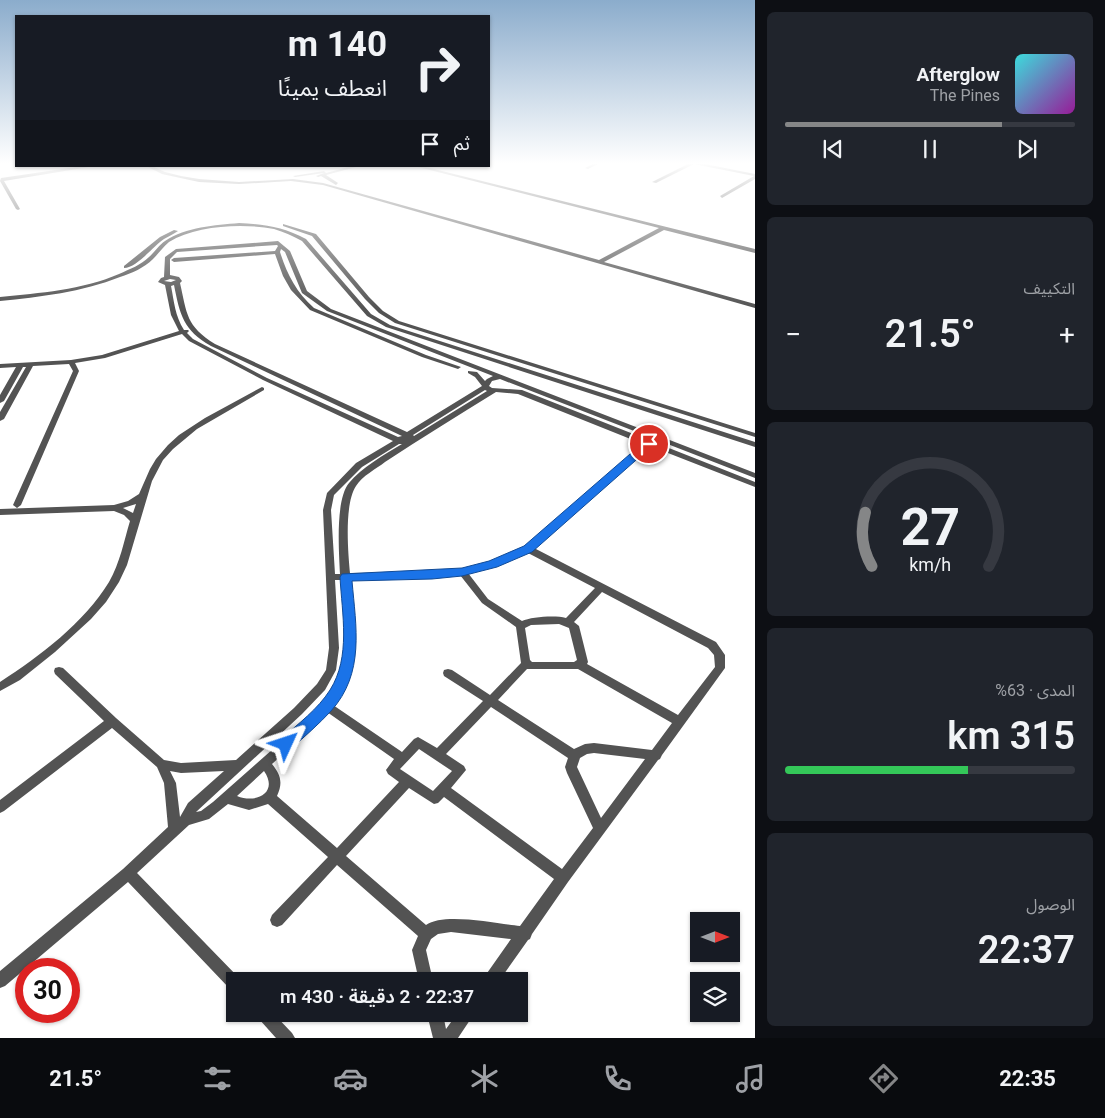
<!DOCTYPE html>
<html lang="ar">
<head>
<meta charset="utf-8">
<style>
	:root { --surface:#171b24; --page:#20242c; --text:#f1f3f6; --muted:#9ea1a6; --line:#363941; --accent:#858687 }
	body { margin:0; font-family:Roboto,"Noto Sans Arabic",sans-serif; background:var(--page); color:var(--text); direction:rtl; height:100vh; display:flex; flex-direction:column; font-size:19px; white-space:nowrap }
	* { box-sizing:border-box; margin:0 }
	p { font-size:16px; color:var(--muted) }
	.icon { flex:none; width:28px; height:28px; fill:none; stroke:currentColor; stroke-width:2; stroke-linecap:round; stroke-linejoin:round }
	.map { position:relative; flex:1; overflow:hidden; direction:ltr }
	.details { display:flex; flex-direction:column; gap:12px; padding:12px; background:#0d0f14; width:350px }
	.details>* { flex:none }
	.hud { position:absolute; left:15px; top:15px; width:475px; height:152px; border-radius:0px; box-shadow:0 1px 4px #0004; direction:rtl; background:#171b24; color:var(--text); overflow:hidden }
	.needle { width:32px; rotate:90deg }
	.tools { position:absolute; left:690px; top:912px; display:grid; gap:10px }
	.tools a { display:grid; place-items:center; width:50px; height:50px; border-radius:0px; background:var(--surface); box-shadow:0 1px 4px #0004; font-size:25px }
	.speed { position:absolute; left:15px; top:958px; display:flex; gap:10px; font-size:25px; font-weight:700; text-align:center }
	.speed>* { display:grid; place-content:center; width:65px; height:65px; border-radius:50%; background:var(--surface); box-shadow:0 1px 4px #0004; line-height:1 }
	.speed .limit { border:8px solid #d22; background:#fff; color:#111 }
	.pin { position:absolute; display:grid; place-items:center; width:42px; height:42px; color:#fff; margin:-21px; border:2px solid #fff; border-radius:50%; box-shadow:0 1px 5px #0007 }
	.me { position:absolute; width:55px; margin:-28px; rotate:48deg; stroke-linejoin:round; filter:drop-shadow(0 0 4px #0008) }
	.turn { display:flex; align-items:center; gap:18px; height:105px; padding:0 20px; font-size:22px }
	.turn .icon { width:65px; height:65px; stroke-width:2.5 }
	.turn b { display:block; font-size:35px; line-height:42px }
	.then { display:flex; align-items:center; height:48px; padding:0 20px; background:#0003; gap:10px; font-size:19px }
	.big { font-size:38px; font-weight:600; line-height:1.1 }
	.details .tile { flex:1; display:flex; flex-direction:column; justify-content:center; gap:8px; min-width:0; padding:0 18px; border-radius:8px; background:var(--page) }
	.details .dial { align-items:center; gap:0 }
	.dial svg { height:130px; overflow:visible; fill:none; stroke:var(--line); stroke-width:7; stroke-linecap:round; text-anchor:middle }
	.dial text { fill:var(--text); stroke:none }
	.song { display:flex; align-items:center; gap:15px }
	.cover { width:60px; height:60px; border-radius:8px; background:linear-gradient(135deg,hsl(180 70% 55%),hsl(300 70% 35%)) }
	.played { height:5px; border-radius:2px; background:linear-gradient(90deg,var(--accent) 75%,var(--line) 75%) }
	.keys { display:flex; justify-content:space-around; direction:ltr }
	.heat { display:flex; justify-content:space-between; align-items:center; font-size:28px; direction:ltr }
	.charge { height:8px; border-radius:4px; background:linear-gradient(90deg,#34c759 63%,var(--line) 0) }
	.trip { position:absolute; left:226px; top:972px; width:302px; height:50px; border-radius:0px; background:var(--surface); box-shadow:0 1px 4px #0004; font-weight:600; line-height:50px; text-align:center; direction:rtl }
	.dock { display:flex; height:80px; justify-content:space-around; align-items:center; background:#090b0e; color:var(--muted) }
	.dock .icon { width:35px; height:35px }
	.dock .selected { color:var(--accent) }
	.dock b { font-size:22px; color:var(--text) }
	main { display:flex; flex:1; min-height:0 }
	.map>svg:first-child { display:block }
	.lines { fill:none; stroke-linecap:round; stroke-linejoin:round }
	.minor { fill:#535353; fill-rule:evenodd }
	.route { fill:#1a73e8; stroke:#114b97 }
</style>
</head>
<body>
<main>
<section class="details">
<div class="tile">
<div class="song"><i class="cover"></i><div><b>Afterglow</b><p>The Pines</p></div></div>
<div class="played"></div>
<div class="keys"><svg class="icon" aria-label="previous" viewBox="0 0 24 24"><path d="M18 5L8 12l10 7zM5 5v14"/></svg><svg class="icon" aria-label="pause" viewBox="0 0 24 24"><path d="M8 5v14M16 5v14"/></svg><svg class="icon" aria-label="next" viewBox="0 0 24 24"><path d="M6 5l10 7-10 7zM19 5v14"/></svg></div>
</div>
<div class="tile"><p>التكييف</p>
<div class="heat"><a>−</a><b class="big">21.5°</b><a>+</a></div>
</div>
<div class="tile dial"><svg viewBox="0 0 100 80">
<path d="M14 69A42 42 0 1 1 86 69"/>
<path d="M14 69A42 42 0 0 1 10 36" stroke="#858687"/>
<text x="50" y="56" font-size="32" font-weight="700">27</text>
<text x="50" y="72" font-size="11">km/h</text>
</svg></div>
<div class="tile"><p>المدى · 63%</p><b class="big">315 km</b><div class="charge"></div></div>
<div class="tile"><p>الوصول</p><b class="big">22:37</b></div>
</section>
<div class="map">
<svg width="755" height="1038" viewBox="0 0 755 1038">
	<rect width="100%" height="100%" fill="#fff"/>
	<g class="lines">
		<g class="minor">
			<polygon points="595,163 600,163 588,169 585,168"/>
			<polygon points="690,163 700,163 755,174 755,179 722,198 720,196 754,176 694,164 656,183 652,182"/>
			<polygon points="83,166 95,166 4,181 20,209 18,210 16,209 0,181 1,178"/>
			<polygon points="146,166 152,166 165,172 181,176 199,179 239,182 293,179 323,183 599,260 659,228 414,166 422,166 755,249 755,253 664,230 604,262 755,304 755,308 323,185 291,181 239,184 199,182 162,174"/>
			<polygon points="352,166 360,166 326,175 338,183 336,185 321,176 318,177 316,176 324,173 295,177 293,176 324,171 326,173"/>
			<path d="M239,223C263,224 284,227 306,239L371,314L390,325L755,442V447L386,327L367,316L302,241C293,236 284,232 274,229C244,223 196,225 169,242C163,247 159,253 153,259C144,268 132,273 120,277C82,292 40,297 0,301V297C40,293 82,290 119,274C130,269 141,265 149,257C155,252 159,245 165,241C186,227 215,225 239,223Z"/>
			<polygon points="283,224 316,234 369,297 383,311 399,321 755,433 755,437 395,323 379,313 365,299 312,236 283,226"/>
			<path d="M174,230L178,231C174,234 169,236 164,239C153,246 137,268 124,268V266L160,237Z"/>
			<path d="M278,241L290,251L307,291L331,309L755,473V478L500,379L492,381L489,386L492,388L522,390L755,482V487L650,446L534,548L716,642L725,655V668L662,755L660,759L658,760L568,882L532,934L530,939L528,940L499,981H483L485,976L511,939L451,932L438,934L431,939L426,950L433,981H419L412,950L418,936L337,865L282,925L277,927L272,925L270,920L272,915L328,857L268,804L249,810L228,804L209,819L189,825L137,873L240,979L241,981H235V991L230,989L128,882L5,986L0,988V971L123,869L168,827L164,783L157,767L112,728L4,811L0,813V800L104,721L55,674L54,671L55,668L59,667L63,668L116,718L164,760L181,763L236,760L294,708L317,684L326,670L329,648L323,510L327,493L356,463L393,441L263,380L189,341L182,334L105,358L75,363L79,371L21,505L17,508L13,505L73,371L69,364L33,366L4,419L0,421V412L26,367H23L4,401L0,403V395L16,367L0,368V364L71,360L102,355L179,331L171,315L165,285L158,282L161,278L164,277L165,257L176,249ZM277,245L278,246L275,251L174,258L171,260L174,262L275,254L283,276L291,290L310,310L422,357L458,369L461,367L426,355L314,308C296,292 287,274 280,252L281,249L285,252L302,293L327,311L493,376L487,379L485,381L477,372L468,371V373L475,377L482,386L407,432L215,344C186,326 187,314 180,283L182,281L179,277L170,275V259L177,252ZM170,279L176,280L171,282L164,281ZM174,285C180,315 183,330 211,346L402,436L398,437L267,378L193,339L187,333L189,331L188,330H184C175,316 174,301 171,286ZM485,390L487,391L414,436L413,435ZM496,392L518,394L643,444L525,547L490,562L462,569L432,572L350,573C348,552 344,504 356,486C362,476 376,469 385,462C421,438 459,415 496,392ZM399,444H402C385,454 361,468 349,483C335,500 339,552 340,574H335L331,510L334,495L362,467ZM528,553L595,588L566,618C555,615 531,617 522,621L488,599L468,573L496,566ZM460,575L482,603L516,627L521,663L490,695L452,670L448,669L444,670L443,673L444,676L483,701L437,748L418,737L414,739L402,752L333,705C338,698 345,690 348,682C361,654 353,610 350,580L432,578ZM335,580H341C342,607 351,657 338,681C330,695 319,707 308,718L213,802L201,811L196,812L302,714L325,690L336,670L339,648ZM602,592L708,648L714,655L715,667L678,715L587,664L588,662L579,626L574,622ZM559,624L569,628L577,660L574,662H532L530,660L525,628L531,625ZM527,669H578L672,723L652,750L594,743L585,744L574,749L498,700ZM491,707L568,758L565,767L567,773L593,828L562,869L451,788L466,770L464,766L446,754ZM327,712L394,759L386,770L388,774L399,782L337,848L277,796C283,783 281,775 272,764L316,724ZM419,749L452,771L433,791L400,769ZM594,753L645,759L601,818L577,767L580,758L587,754ZM170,771L181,773L224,771L188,803L180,817L176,783ZM264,771C279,793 256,804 237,796ZM409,788L434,804L438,803L444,797L554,879L520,926C498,924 444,912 426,925L346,856Z"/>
			<path d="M262,387L264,388V390L197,429L173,449L163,460L152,481L127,565L119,582L106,602L91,619L55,652L20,680L0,691V682C40,656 84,623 109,582C120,563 124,541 130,521L124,515L114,511L0,515V509L114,505L128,501L139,494L150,469L156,459L168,445L179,435L205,418ZM136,504L133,513L123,508Z"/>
			<polygon points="256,1014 274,1014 292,1033 295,1038 276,1038 259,1019"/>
			<polygon points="427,1014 443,1014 446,1029 457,1014 474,1014 458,1038 433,1038"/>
		</g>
	</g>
	<linearGradient id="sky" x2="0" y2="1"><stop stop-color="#8baccc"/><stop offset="0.53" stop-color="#fff"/><stop offset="1" stop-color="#fff" stop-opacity="0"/></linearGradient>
	<rect width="755" height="308" fill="url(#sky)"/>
	<path class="route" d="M649,440L652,441V446L532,552L497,567L462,576L432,579L352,581C356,627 365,673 331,711C319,724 305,736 292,748L286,750L281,748L279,744L281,739C298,724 318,709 330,690C351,657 342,614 340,577L342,574L462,568L489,561L524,546L645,441Z"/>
</svg>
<div class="tools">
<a><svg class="needle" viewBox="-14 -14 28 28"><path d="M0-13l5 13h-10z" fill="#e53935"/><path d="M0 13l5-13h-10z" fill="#9ea1a6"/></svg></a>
<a><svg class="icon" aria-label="layers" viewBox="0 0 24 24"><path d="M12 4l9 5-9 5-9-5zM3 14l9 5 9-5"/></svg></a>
</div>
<div class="speed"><div class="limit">30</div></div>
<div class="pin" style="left:649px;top:444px;background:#d93025"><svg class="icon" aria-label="arrive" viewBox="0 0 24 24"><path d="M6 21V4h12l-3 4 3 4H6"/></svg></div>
<svg class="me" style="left:286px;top:744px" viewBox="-20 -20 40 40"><path d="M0-17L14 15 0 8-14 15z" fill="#1a73e8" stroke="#fff" stroke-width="4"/></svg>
<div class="trip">22:37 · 2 دقيقة · 430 m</div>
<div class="hud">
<div class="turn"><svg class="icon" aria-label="right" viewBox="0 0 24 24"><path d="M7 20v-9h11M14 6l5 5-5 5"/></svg><div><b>140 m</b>انعطف يمينًا</div></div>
<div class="then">ثم<svg class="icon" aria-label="arrive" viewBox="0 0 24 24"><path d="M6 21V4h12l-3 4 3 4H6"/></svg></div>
</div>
</div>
</main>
<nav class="dock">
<b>22:35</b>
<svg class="icon selected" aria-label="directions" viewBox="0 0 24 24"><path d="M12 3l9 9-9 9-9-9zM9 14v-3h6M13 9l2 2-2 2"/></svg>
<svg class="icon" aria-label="music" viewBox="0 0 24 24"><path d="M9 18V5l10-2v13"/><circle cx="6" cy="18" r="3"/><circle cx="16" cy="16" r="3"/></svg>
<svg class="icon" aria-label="phone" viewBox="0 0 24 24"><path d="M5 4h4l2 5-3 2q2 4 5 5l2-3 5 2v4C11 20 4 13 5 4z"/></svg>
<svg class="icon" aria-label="climate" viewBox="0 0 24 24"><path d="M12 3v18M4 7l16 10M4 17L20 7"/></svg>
<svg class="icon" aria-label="car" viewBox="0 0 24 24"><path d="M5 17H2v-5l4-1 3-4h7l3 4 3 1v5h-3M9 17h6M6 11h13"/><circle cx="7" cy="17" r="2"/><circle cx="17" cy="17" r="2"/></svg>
<svg class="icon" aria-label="filters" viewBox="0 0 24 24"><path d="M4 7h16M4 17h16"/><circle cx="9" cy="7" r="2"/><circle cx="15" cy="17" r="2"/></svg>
<b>21.5°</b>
</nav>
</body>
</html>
